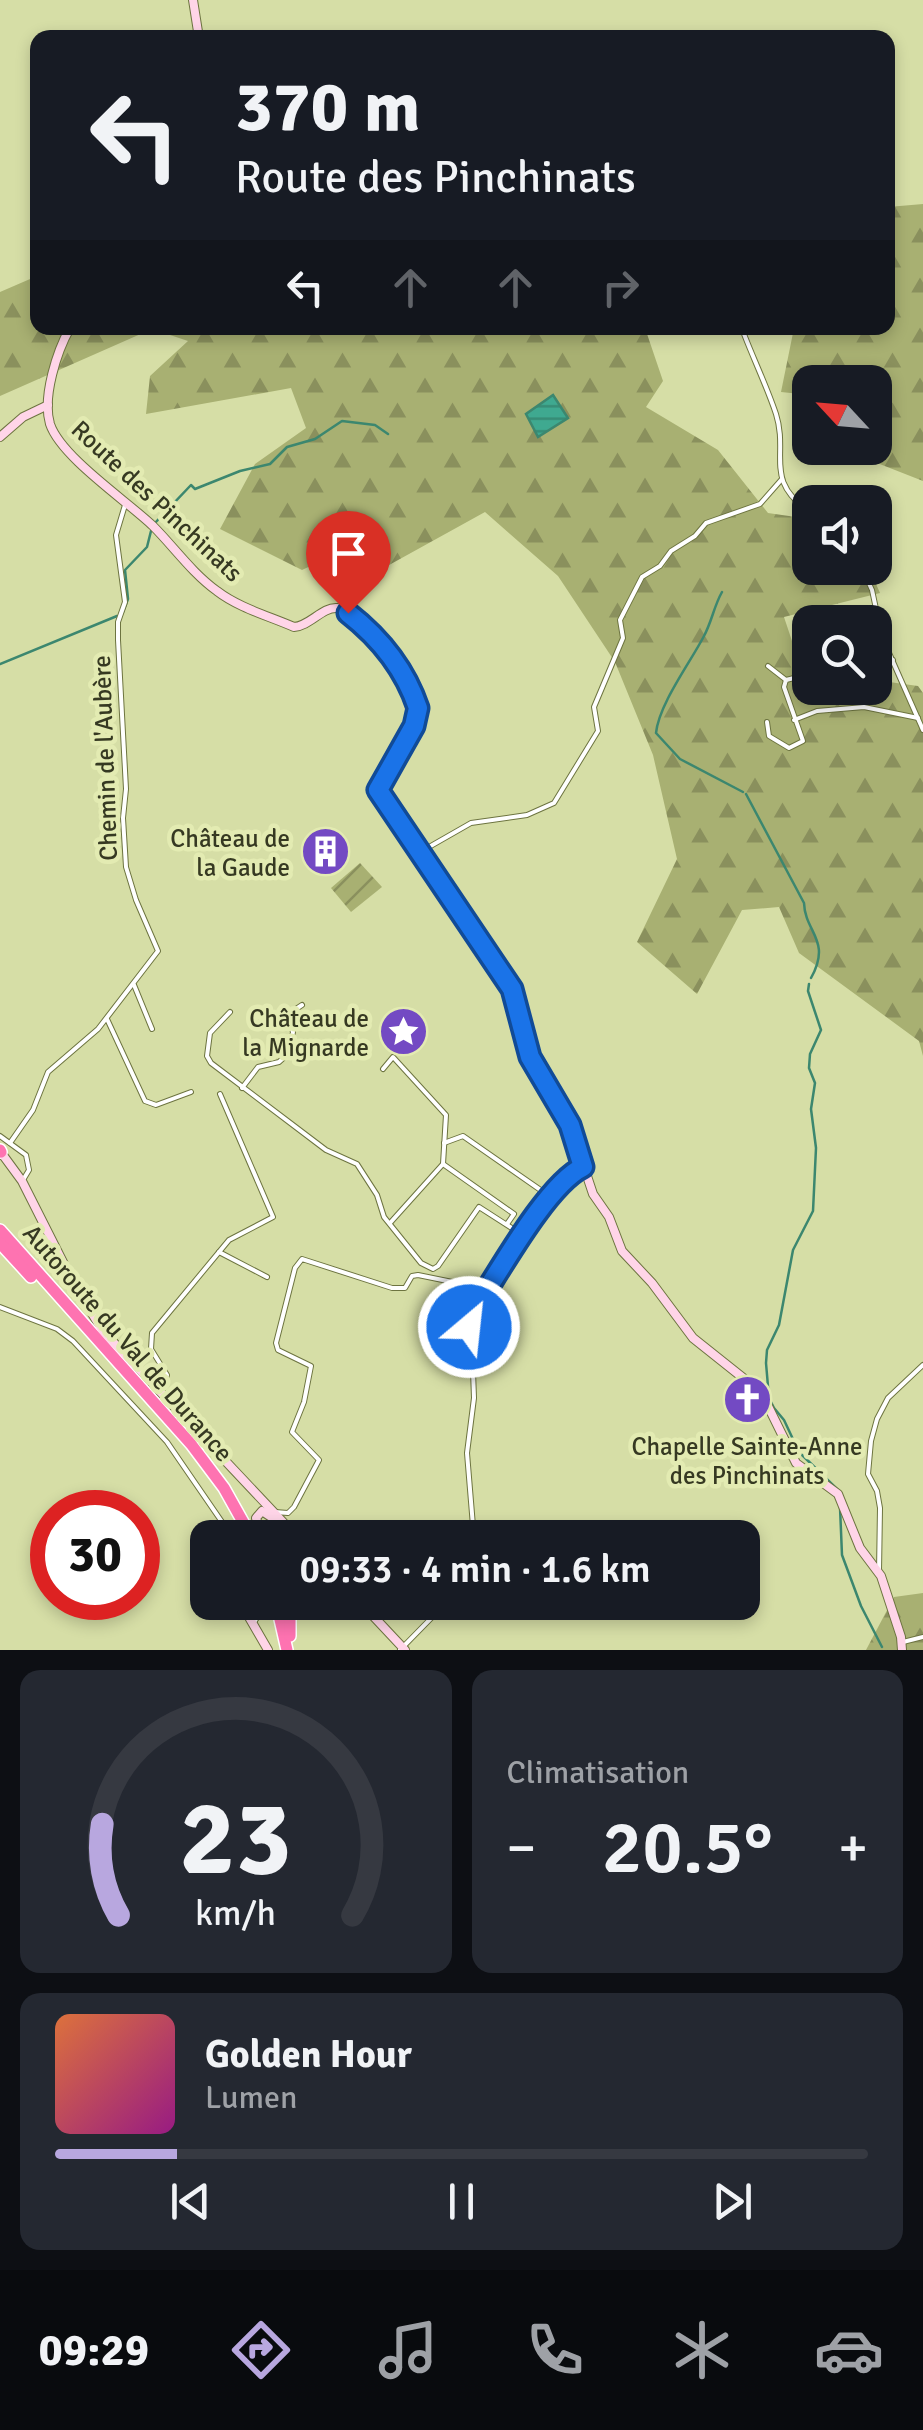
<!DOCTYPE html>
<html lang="fr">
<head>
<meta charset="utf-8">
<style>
	:root { --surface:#171b24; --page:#242831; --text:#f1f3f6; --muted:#9ea1a6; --line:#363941; --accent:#b8a7df }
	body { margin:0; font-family:Signika,sans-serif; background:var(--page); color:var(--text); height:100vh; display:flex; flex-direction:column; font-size:38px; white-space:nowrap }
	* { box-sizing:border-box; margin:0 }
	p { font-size:32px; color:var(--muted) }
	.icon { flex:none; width:55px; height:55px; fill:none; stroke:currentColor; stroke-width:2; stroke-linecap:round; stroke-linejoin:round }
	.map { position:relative; height:1650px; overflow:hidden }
	.details { display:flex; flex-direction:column; gap:20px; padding:20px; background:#0d0f14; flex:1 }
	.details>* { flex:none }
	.guide { position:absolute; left:30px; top:30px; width:865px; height:305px; border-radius:20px; box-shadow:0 5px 15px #0003; background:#171b24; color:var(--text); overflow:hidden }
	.needle { width:65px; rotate:296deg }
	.controls { position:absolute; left:792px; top:365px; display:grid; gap:20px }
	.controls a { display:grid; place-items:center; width:100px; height:100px; border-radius:20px; background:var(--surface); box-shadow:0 5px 15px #0003; font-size:50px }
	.speed { position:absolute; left:30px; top:1490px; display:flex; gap:20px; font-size:50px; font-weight:700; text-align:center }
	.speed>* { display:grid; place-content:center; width:130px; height:130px; border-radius:50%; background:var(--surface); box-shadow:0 5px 15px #0003; line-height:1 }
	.speed .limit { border:15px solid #d22; background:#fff; color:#111 }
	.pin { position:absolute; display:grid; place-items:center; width:85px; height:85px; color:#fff; margin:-102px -42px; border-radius:50% 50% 50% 0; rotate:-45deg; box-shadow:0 0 10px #0007 }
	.pin .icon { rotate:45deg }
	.me { position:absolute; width:110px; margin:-55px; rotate:28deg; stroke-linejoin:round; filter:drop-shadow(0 0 8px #0008) }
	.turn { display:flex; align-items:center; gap:35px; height:210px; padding:0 40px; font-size:45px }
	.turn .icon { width:130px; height:130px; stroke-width:2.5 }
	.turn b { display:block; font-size:70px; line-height:85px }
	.lanes { display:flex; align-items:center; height:95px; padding:0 40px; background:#0003; justify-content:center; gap:50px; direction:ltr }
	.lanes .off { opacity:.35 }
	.big { font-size:75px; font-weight:600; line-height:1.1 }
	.details .card { flex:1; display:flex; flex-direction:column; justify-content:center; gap:15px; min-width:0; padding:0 35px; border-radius:20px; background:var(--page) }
	.details .dial { align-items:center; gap:0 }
	.dial svg { height:260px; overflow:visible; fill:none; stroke:var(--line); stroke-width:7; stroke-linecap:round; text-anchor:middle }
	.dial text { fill:var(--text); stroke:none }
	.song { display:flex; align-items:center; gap:30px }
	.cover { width:120px; height:120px; border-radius:15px; background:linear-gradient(135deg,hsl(20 70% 55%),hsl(310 70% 35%)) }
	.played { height:10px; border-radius:5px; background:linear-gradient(90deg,var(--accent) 15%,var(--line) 15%) }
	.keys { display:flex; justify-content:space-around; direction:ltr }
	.heat { display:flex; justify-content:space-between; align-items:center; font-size:55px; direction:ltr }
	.details .tiles { flex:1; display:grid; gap:20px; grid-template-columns:1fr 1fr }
	.card:last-child { grid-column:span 2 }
	.trip { position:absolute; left:190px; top:1520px; width:570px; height:100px; border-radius:20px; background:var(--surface); box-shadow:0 5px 15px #0003; font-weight:600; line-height:100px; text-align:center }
	.tab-bar { display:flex; height:160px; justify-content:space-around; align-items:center; background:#090b0e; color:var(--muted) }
	.tab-bar .icon { width:70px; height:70px }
	.tab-bar .active { color:var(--accent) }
	.tab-bar b { font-size:45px; color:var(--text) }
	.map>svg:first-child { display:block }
	.forest { fill:url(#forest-firs) }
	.garden { fill:url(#garden-furrows) }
	.water { fill:url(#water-rules); stroke:#3c876f; stroke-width:2.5 }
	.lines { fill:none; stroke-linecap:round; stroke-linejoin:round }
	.stream { stroke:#3c876f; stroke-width:2.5 }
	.street-casing { stroke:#6d7440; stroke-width:6 }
	.secondary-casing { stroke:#6d7440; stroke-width:10 }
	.highway-casing { stroke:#fff; stroke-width:14 }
	.street { stroke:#fff; stroke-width:4 }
	.secondary { stroke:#ffd5e8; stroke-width:8 }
	.highway { stroke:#fe73b1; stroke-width:11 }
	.route-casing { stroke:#114b97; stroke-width:25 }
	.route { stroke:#1a73e8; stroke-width:18 }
	.labels { text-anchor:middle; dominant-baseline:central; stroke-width:9; stroke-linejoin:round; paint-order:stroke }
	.street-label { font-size:25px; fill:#363922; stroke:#e3ebb2 }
	.poi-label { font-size:25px; fill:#363922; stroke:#e3ebb2; text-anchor:end }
</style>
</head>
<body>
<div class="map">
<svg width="923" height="1650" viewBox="0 0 923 1650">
	<defs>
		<pattern id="forest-firs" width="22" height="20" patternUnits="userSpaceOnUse" patternTransform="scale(2.5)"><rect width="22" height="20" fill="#a8b072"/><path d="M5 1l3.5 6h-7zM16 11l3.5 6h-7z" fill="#8a905d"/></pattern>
		<pattern id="garden-furrows" width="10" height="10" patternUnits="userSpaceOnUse" patternTransform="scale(2.5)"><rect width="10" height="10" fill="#a8b072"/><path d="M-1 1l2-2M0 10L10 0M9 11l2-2" fill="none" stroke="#8a905d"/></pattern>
		<pattern id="water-rules" width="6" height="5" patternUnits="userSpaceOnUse" patternTransform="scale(2.5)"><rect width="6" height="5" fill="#3fa990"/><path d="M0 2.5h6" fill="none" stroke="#368b75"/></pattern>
	</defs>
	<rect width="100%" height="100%" fill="#d6dea6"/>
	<g class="forest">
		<polygon points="923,204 923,481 872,461 867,448 875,448 875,382 810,382 810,395 781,392 794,328 888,328 888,207"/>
		<polygon points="37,276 38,328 645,328 663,381 646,407 718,450 768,513 810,519 810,568 869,568 880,593 784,617 802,671 810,672 810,688 875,688 875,680 918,686 923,693 923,1056 919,1041 799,953 779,907 742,910 697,994 637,942 677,859 653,755 615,662 558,576 485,512 371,575 334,555 302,570 220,529 255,464 306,428 291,388 146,414 150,376 188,341 152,329 0,396 0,292"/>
		<polygon points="923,1593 923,1650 866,1650 894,1597"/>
	</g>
	<polygon class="garden" points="360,863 382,887 351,912 331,888"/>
	<polygon class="water" points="553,395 568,418 538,437 526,414"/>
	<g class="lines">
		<g class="stream">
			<polyline points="154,524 191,485 195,489 240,471 270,464 287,447 315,439 342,421 375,425 388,434"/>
			<path d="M722,592C714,606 712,621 704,636C690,663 659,704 656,733L680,759L743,792"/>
			<polyline points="123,612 128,599 125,570 147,547 151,531"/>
			<polyline points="0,664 117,616"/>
			<path d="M746,794L804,903C805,933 832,940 811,978"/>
			<polyline points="809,984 808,991 821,1030 810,1054 809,1068 815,1083 811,1109 816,1148 813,1211 793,1250 779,1325 767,1350 766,1363 769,1398 774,1408 784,1420 799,1452 838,1490"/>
			<polyline points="840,1507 842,1555 861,1606 882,1647"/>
		</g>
		<defs>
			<g id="street">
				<path d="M744,334C754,360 767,387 776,414C789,455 763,480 810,512"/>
				<polyline points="862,568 872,590 882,637 923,730"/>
				<polyline points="768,666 786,680"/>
				<polyline points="875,667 893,660"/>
				<polyline points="794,720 817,711 864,707 918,718"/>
				<polyline points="767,722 769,736 789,748 803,741 784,687 786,680 810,674"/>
				<polyline points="422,851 471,823 527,815 554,803 598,731 594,707 623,638 620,620 642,577 660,566 671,551 695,536 706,523 760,504 782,479"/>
				<polyline points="134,985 152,1029"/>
				<polyline points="230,1012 210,1033 207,1056 211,1063 326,1150 357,1164 377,1195 384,1217 421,1263 433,1269 438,1266 479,1207 524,1236"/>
				<polyline points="107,1019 145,1101 156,1105 191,1092"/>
				<polyline points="383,1069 393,1057 446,1115 443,1164"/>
				<polyline points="242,1088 258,1067 279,1062 289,1053 293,1032 287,1015 302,1005"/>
				<polyline points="0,1136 26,1155 29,1170 23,1180"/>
				<polyline points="10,1143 33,1110 48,1072 98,1029 158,951 136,900 126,867 123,818 126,789 118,640 118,622 125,602 116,535 125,505"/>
				<polyline points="444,1143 463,1136 542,1191 516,1230"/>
				<polyline points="390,1223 443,1164 514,1214 507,1224"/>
				<polyline points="219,1252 267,1277"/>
				<polyline points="0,1307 57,1329 73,1341 167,1442 233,1538"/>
				<polyline points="161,1393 167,1375 151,1349 152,1333 229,1240 273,1217 220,1094"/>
				<polyline points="275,1512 288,1513 294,1507 319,1460 292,1432 304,1402 311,1366 278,1350 276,1343 295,1268 302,1259 392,1288 405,1288 412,1276 418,1275 477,1287 482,1298"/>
				<polyline points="474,1538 467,1453 474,1398 471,1317 546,1204 563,1183 583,1167"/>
				<polyline points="879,1572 880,1508 877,1491 868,1474 871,1441 877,1419 888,1398 923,1365"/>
				<polyline points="253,1624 260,1613 261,1602"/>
				<polyline points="903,1642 923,1637"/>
				<polyline points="400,1650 447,1602"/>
			</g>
			<g id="secondary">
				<polyline points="193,0 199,38"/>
				<path d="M70,328C57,351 42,397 50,424C61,457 127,501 153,526C174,547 192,573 217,591C239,608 269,616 294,627C310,626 322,607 337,608C365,611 417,688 418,714L378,789L512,989L531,1057L570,1125L593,1194L609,1217L622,1251L652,1283L693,1338L752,1385L764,1398L796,1463L838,1494L860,1548L881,1576L901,1637L902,1650"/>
				<polyline points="0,437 23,417 48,405"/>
				<polyline points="0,1151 22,1181 72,1280 102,1330 298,1538"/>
				<polyline points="262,1538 256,1518 262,1511 274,1519 288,1538"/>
				<polyline points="244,1602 246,1612 268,1650"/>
				<polyline points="360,1602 405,1650"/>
			</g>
			<g id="highway">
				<polyline points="0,1150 1,1152"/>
				<polyline points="0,1230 191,1444 224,1488 252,1538"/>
				<polyline points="0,1243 31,1277"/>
				<polyline points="276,1602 287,1650"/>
				<polyline points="290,1602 290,1636"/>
			</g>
		</defs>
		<use href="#street" class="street-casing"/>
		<use href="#secondary" class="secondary-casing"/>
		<use href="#highway" class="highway-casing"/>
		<use href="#street" class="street"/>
		<use href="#secondary" class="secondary"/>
		<use href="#highway" class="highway"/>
	</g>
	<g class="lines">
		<defs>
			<path id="route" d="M348,613C380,638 405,669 418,708L414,726L378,790L512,989L530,1057L570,1125L583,1167C546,1185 498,1274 474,1310L469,1327"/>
		</defs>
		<use href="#route" class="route-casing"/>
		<use href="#route" class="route"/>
	</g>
	<defs>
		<symbol id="building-disc" viewBox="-11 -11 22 22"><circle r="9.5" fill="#734ac3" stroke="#e3ebb2"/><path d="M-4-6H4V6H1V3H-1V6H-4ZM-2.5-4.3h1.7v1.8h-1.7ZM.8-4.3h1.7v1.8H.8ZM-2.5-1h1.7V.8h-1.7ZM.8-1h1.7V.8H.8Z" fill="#fff"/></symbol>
		<symbol id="sight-disc" viewBox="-11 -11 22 22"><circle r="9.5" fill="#734ac3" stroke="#e3ebb2"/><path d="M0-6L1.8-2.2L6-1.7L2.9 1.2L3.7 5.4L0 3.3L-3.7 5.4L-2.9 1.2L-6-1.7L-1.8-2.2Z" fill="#fff"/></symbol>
		<symbol id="church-disc" viewBox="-11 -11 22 22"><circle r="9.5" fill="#734ac3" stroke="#e3ebb2"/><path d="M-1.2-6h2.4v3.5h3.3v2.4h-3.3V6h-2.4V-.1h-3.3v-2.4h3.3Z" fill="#fff"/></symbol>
	</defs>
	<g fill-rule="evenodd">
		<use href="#building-disc" x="298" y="824" width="55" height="55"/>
		<use href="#sight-disc" x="376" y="1004" width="55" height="55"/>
		<use href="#church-disc" x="720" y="1372" width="55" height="55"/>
	</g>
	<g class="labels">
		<g class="street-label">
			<text transform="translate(157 501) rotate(43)">Route des Pinchinats</text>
			<text transform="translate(105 758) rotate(-92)">Chemin de l'Aubère</text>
			<text transform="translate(128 1343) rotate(49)">Autoroute du Val de Durance</text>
		</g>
		<g class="poi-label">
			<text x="290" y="838">Château de<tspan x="290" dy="29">la Gaude</tspan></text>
			<text x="369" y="1018">Château de<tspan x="369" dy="29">la Mignarde</tspan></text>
			<text x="747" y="1446" text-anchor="middle">Chapelle Sainte-Anne<tspan x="747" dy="29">des Pinchinats</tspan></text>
		</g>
	</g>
</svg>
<div class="controls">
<a><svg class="needle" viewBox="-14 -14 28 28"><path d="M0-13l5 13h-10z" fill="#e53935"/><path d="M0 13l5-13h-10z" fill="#9ea1a6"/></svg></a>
<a><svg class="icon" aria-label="sound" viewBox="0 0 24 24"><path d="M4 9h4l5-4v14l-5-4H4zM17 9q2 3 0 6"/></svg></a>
<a><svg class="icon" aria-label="search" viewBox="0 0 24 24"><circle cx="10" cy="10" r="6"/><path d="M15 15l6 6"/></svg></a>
</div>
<div class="speed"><div class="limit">30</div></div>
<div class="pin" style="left:348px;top:613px;background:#d93025"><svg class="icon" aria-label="arrive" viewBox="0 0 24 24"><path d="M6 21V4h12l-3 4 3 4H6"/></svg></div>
<svg class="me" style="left:469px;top:1327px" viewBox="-20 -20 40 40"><circle r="17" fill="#1a73e8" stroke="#fff" stroke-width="3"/><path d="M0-11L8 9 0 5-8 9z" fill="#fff"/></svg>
<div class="trip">09:33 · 4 min · 1.6 km</div>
<div class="guide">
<div class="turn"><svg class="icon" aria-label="left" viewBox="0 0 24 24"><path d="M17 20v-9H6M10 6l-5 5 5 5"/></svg><div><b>370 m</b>Route des Pinchinats</div></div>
<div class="lanes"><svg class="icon" aria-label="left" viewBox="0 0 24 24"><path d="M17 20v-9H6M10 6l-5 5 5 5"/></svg><svg class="icon off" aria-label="ahead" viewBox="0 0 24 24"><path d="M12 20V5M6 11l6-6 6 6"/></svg><svg class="icon off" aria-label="ahead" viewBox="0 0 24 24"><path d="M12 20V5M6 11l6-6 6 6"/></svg><svg class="icon off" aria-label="right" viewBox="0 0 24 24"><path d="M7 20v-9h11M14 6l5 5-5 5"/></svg></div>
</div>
</div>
<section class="details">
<div class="tiles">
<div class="card dial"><svg viewBox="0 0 100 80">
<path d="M14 69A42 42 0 1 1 86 69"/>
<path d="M14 69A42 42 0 0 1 9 41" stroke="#b8a7df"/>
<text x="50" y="56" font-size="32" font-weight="700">23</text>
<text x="50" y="72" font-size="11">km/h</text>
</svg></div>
<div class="card"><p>Climatisation</p>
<div class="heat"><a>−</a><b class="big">20.5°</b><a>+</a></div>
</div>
<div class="card">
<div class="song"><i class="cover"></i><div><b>Golden Hour</b><p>Lumen</p></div></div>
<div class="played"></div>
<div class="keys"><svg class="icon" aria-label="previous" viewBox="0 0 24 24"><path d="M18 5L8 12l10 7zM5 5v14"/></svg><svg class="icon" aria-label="pause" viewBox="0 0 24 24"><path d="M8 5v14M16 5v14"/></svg><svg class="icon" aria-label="next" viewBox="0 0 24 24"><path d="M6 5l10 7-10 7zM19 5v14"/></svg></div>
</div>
</div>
</section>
<nav class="tab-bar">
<b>09:29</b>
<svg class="icon active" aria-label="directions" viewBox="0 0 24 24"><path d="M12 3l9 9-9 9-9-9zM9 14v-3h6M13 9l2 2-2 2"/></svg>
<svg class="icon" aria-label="music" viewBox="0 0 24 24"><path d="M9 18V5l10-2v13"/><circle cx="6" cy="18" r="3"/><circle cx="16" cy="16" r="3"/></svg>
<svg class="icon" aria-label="phone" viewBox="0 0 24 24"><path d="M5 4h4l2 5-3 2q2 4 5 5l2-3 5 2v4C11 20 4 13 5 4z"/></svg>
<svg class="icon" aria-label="climate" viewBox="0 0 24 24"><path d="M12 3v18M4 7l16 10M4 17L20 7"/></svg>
<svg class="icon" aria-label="car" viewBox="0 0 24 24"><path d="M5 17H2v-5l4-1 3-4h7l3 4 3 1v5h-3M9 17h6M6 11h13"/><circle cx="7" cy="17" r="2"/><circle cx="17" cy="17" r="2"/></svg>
</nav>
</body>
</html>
